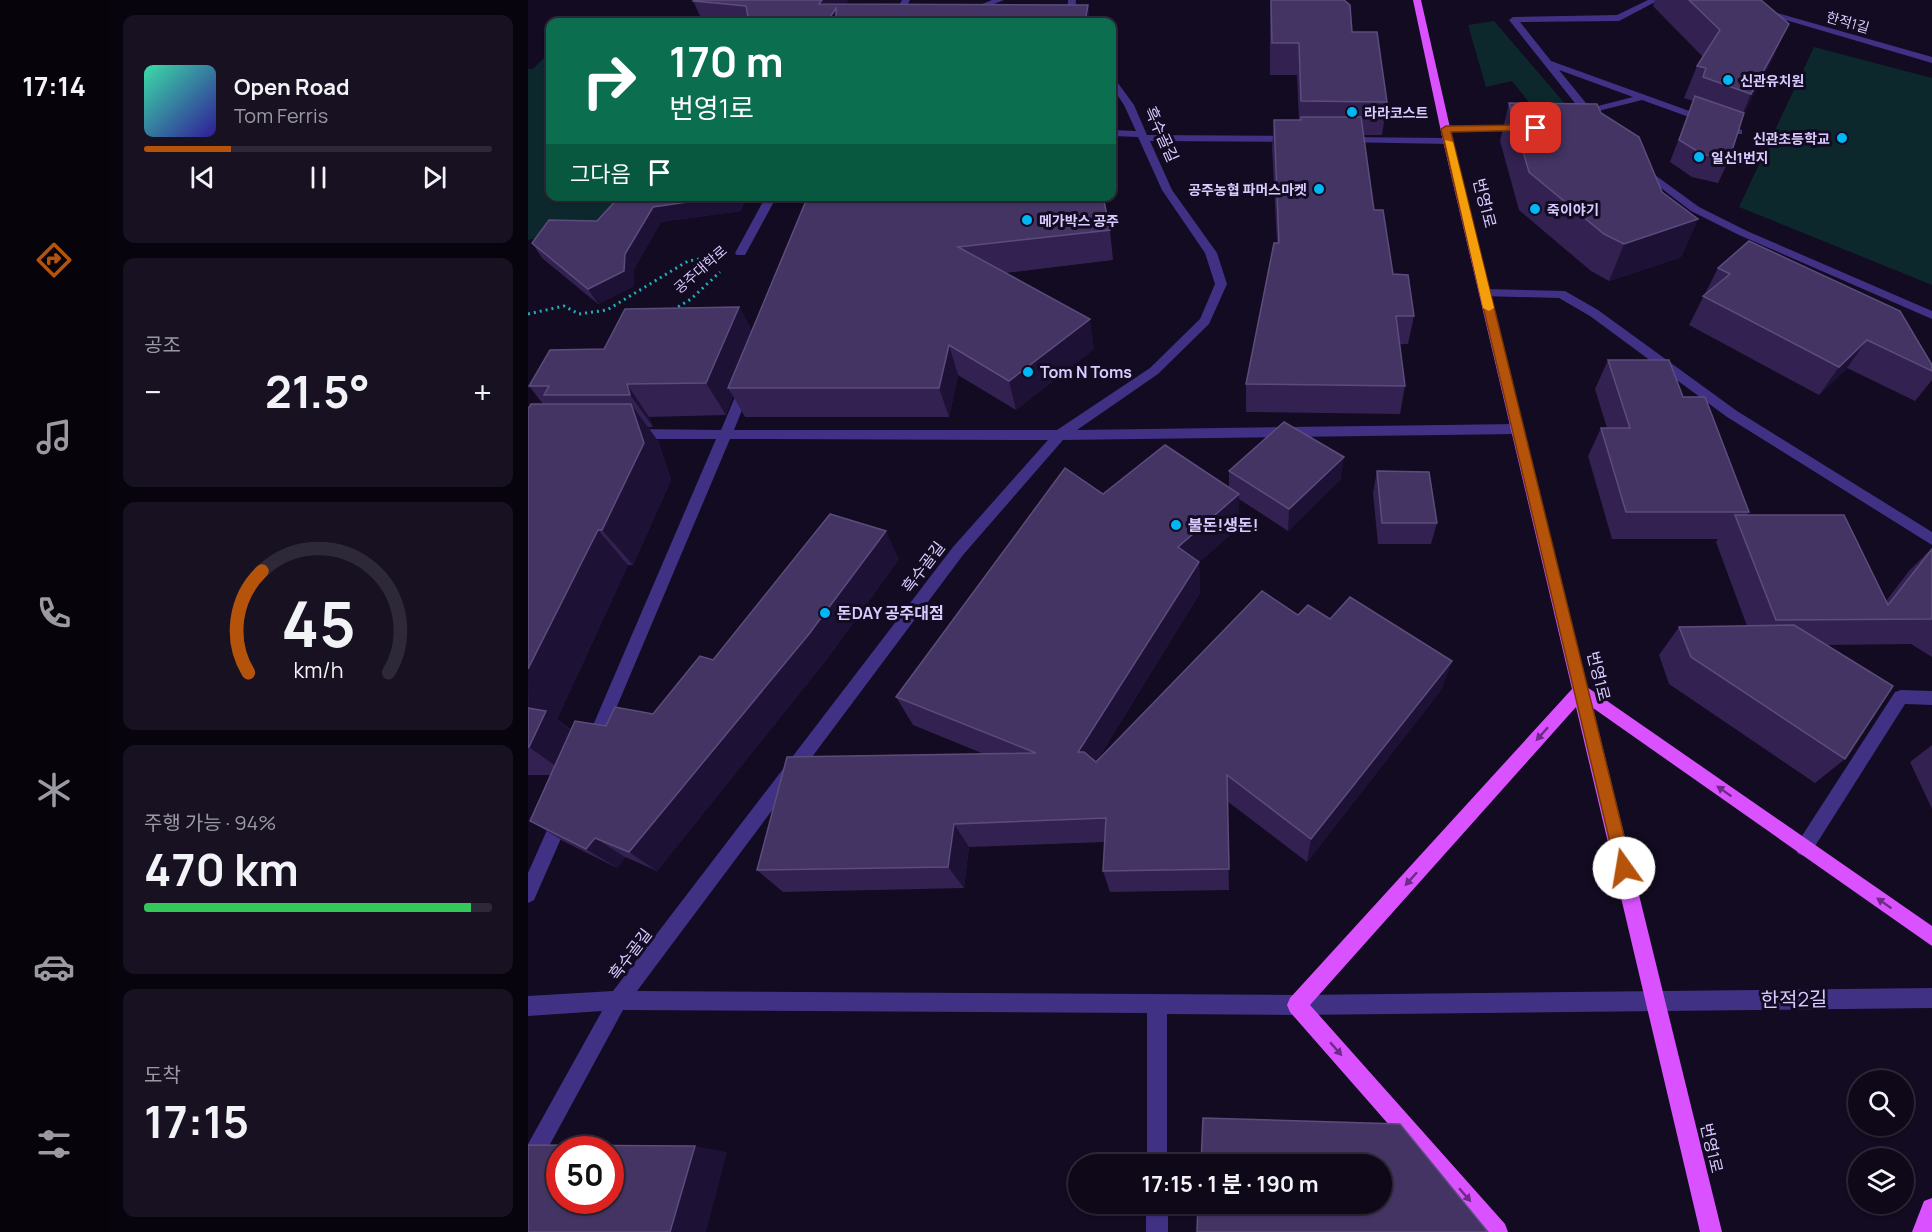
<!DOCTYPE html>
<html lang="ko">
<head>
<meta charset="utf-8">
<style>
	:root { --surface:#0e0819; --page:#171122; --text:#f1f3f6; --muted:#9b9aa2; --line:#2e2938; --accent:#b45309 }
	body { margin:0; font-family:Manrope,"Noto Sans KR",sans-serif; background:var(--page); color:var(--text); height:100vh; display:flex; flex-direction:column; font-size:22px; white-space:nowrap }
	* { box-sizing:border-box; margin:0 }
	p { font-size:20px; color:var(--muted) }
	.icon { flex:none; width:33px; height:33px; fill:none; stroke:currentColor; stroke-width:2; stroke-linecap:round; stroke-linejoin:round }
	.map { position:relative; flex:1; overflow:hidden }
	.side { display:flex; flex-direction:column; gap:15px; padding:15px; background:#08040e; width:420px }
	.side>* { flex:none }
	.guide { position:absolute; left:18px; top:18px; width:570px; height:183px; border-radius:12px; box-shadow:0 2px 4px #0004,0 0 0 2px var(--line); background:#0b6e4f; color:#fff; overflow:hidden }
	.buttons { position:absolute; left:1320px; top:1070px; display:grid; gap:12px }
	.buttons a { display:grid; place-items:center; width:66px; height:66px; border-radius:50%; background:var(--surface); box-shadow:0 2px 4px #0004,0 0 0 2px var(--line); font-size:30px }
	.speed { position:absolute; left:18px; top:1136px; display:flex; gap:12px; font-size:30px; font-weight:700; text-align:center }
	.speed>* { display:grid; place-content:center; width:78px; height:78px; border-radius:50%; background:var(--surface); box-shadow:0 2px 4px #0004,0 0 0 2px var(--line); line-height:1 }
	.speed .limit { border:9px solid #d22; background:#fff; color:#111 }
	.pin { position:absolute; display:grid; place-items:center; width:51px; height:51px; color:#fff; margin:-26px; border-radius:12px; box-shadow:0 3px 9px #0006 }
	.me { position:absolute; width:66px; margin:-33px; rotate:347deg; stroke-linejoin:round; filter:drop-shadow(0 0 4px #0008) }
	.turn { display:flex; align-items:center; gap:21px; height:126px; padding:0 24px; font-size:27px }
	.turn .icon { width:78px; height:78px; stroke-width:2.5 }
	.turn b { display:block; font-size:42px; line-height:51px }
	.then { display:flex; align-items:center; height:57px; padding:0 24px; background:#0003; gap:12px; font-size:22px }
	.big { font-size:45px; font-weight:700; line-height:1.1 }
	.side .tile { flex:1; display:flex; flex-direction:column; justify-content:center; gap:9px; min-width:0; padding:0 21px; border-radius:12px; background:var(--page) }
	.side .dial { align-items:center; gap:0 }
	.dial svg { height:156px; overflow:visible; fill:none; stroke:var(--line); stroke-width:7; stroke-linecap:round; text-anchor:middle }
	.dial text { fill:var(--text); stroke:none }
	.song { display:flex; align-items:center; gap:18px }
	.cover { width:72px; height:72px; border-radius:9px; background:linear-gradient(135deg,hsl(160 70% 55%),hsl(250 70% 35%)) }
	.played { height:6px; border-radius:3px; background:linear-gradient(90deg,var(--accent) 25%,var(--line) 25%) }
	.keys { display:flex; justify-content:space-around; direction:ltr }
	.heat { display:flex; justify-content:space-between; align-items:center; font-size:33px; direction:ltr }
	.charge { height:9px; border-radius:4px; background:linear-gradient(90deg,#34c759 94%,var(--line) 0) }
	.trip { position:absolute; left:540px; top:1154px; width:324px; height:60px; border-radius:30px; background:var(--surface); box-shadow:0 2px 4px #0004,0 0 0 2px var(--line); font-weight:700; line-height:60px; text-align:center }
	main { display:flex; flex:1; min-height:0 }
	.menu { display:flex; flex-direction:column; width:108px; justify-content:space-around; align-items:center; background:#06030a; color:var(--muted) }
	.menu .icon { width:42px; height:42px }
	.menu .active { color:var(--accent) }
	.menu b { font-size:27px; color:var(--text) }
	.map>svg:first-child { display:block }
	.green { fill:#0d282c }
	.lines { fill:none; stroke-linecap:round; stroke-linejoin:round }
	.path { stroke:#22adbc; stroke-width:3; stroke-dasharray:2 4; stroke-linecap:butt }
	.minor { fill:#413185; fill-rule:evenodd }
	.major { fill:#da52ff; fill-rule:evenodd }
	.wall { fill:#332251 }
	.shaded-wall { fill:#1e1136 }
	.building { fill:#443464; stroke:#5c4c7c; stroke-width:1.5; fill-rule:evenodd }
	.oneway { fill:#6c2b85 }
	.route { fill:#b45309; stroke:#753606; stroke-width:1.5 }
	.slow { fill:#f59e0b }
	.poi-dot { fill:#00b7f6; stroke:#120b21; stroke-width:2 }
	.labels { text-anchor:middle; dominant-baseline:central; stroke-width:6; stroke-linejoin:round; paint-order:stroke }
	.far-street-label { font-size:14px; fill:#d9cbff; stroke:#120b21 }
	.far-poi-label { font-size:14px; font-weight:bold; fill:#d9cbff; stroke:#120b21; text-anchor:start }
	.street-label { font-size:16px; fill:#d9cbff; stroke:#120b21 }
	.poi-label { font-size:16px; font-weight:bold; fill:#d9cbff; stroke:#120b21; text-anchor:start }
	.near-street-label { font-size:20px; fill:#d9cbff; stroke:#120b21 }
</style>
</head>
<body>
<main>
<nav class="menu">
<b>17:14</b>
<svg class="icon active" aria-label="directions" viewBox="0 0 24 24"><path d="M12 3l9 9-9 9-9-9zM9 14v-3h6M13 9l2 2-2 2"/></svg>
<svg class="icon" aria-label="music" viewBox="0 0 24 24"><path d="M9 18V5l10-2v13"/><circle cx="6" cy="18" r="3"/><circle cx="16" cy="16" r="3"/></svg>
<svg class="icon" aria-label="phone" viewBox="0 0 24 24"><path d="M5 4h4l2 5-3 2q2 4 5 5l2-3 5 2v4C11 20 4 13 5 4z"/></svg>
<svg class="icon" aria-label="climate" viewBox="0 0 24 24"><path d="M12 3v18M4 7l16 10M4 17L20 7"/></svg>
<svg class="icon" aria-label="car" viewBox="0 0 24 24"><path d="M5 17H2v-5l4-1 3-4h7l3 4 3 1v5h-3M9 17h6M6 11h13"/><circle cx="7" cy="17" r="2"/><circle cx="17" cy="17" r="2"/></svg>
<svg class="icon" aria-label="filters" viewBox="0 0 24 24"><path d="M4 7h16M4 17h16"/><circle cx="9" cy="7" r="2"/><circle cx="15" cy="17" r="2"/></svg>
</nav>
<section class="side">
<div class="tile">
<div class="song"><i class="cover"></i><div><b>Open Road</b><p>Tom Ferris</p></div></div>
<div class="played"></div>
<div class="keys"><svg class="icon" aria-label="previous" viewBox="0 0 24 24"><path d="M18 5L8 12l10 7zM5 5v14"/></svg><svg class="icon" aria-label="pause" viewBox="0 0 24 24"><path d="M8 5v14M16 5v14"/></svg><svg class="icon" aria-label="next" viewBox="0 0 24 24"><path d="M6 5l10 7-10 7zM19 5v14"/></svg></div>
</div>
<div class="tile"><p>공조</p>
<div class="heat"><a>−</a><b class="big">21.5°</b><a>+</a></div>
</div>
<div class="tile dial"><svg viewBox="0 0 100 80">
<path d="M14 69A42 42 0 1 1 86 69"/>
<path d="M14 69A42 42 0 0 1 21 17" stroke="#b45309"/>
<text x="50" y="56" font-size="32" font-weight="700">45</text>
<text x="50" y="72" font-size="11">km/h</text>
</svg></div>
<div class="tile"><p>주행 가능 · 94%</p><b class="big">470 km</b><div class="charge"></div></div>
<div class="tile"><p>도착</p><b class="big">17:15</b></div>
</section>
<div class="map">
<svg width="1404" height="1232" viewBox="0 0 1404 1232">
	<rect width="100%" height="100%" fill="#120b21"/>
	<g class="green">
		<polygon points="966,21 1045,113 1013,117 984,81 958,87 940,25"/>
		<polygon points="1286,47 1404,78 1404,285 1211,207"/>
		<polygon points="22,52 22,196 106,197 65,228 0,240 0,69 5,69"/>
	</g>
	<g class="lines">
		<g class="path">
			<polyline points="145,310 163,299 192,272"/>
			<polyline points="0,314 36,306 51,314 79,310 160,261 183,257"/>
		</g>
		<g class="minor">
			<polygon points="374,0 382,0 371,22 363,22"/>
			<polygon points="464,0 476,0 420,22 409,22"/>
			<polygon points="540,0 548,0 546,22 538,22"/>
			<path d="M1120,0H1131L1091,21L992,22L1023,61L1214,130V134H1208L1114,100L1066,112L1070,120L1062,122L981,20L985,17L1089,15ZM1031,70L1105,97L1062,108Z"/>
			<polygon points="1190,0 1203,0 1404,57 1404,63"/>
			<polygon points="584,78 587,79 606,105 619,135 764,136 769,139 764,142 622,141 644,190 689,253 699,284 681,324 630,374 549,430 990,424 996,429 990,434 535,440 435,555 109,991 769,995 1404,988 1404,1008 769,1015 639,1014 639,1164 619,1164 619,1013 95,1010 7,1172 0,1175 0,1144 74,1011 0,1016 0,996 85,991 425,547 520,440 202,439 73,744 71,749 65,751 59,749 57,744 188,439 105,439 98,434 105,429 193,430 212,385 218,381 224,385 206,430 529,430 622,368 672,319 687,284 677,253 634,190 610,137 584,136 584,130 608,131 596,105 584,87"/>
			<polygon points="995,125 1000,128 998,130 917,132 912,129 917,126"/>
			<polygon points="815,137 920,138 925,141 920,144 812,142 812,138"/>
			<polygon points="1116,167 1171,207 1219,231 1404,311 1404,319 1211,235 1163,211 1112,172 1112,168"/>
			<polygon points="238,196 249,196 217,255 209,255 207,253"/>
			<polygon points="957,289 1037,291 1070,310 1209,411 1404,532 1404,545 1199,417 1062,316 1031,298 953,296 953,290"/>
			<polygon points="1373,690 1404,691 1404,705 1377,704 1282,854 1276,856 1270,854 1267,848 1270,842 1367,692"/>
			<polygon points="33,810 39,812 42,818 6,900 0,903 0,873 27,812"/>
			<rect x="618" y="1203" width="22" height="29"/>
		</g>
		<g class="major">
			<polygon points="885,0 893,0 925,141 1059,687 1404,926 1404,946 1065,708 1194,1232 1172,1232 1048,707 782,1005 977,1224 980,1232 955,1232 762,1012 759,1005 762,998 1044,689 915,141"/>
			<polygon points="1404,1198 1404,1232 1384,1232 1396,1201"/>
		</g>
	</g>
	<g class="wall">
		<polygon points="320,0 317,5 560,5 562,22 175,22 165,1"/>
		<polygon points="742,0 816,0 824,32 859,102 854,135 835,135 846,210 865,274 886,316 880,344 872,344 877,386 872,414 718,412 718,384 749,243 744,148 746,120 771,120 769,75 742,75"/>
		<polygon points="1127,0 1233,0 1246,56 1216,113 1201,160 1190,183 1164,177 1142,162 1165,101 1156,98 1169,66 1175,57 1125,6"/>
		<polygon points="981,103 1073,113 1134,192 1170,219 1153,257 1081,281 1063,271 991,210 972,141"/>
		<polygon points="92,196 220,196 212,211 133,222 106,269 106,286 70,304 14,258 4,243 69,221"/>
		<polygon points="280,196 582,230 585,260 477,273 566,349 488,410 430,375 421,417 217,417 205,396 198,415 121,417 125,427 120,427 130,441 143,480 105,565 100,565 29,719 43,730 78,726 125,714 185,660 371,559 299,659 129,871 97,857 89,868 35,841 2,821 23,775 0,775 0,409 15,404 1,386 76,349 211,307 224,331"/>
		<polygon points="1190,268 1404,365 1404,380 1387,401 1319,368 1291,395 1161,325"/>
		<polygon points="1080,360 1155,397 1221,512 1219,515 1358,601 1381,571 1404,548 1404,657 1383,644 1298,645 1317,759 1287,783 1141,684 1131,655 1151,627 1219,626 1188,542 1190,539 1084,539 1060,456 1073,428 1079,428 1067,389"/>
		<polygon points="701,471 813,479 760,531 711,499 711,527 671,562 672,593 568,762 770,615 802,619 924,661 913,690 779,862 699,801 701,890 582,892 575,871 577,842 441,847 436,888 255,892 229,870 456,754 385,725 368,697 575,494 701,487"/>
		<polygon points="849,471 909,523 903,544 850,544 845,493"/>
		<polygon points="1404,745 1404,809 1382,762"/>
	</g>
	<g class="shaded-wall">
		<polygon points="294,0 320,0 311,16 313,22 297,22 291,4"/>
		<polygon points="560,5 562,22 557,22"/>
		<polygon points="1261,24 1246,56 1209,127 1223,94"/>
		<polygon points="201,196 220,196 212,211 133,222 106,269 106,286 70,304 60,289 97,254 125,207"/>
		<polygon points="1170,219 1153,257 1081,281 1096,244"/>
		<polygon points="211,307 229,340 200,388 205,396 198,415 178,383"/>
		<polygon points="562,319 566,349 488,410 481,381"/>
		<polygon points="1339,340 1319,368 1291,395 1311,367"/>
		<polygon points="421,345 430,375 421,417 411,388"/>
		<polygon points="99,384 121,417 125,427 102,395"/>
		<polygon points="103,404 130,441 143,480 105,565 74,530"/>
		<polygon points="816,457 813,479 760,531 761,509"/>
		<polygon points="711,494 711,527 671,562 672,593 558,778 550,752 650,547"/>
		<polygon points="70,530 100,565 29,719 55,741 40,775 1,747 0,669"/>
		<polygon points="358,531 371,559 299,659 129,871 101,852"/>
		<polygon points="924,661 913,690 779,862 783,839"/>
		<polygon points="426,824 441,847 436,888 420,867"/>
		<polygon points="67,838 97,857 89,868 58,849"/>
		<polygon points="167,1146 199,1152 178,1232 142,1232"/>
	</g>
	<g class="building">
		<polygon points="166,0 294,0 291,4 560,5 557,22 308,22 308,8 299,22 221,22 218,6 165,1"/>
		<polygon points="743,0 816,0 822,5 824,32 849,32 859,102 773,101 771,43 744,43"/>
		<polygon points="1161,0 1233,0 1261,24 1223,94 1175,77 1178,68 1169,66 1192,30"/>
		<polygon points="1167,96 1216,113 1201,160 1174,154 1151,140"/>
		<polygon points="981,103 1069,104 1073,113 1111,137 1134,192 1170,219 1096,244 1076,234 1001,172"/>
		<polygon points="773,117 833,117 846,210 855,210 865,274 880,275 886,316 868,316 877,386 718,384 746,243 751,243 746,120 773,120"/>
		<polygon points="92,196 201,196 125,207 97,254 96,271 60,289 4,243 21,220 69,221"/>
		<polygon points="280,196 575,196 582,230 430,247 562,319 481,381 421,345 411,388 200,388"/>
		<polygon points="1221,241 1372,311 1404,365 1404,371 1339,340 1311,367 1175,296 1202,274 1190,268"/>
		<polygon points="211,307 178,383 99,384 102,395 16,395 21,386 1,386 22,350 76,349 97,309"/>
		<polygon points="1080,360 1141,360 1155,397 1177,397 1221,512 1098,512 1073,428 1102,428"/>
		<polygon points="3,404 103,404 116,443 74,530 70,530 0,669 0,409"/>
		<polygon points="756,422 816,457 761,509 701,471"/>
		<polygon points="637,445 711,494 650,547 671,562 550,752 556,752 568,762 734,591 770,615 780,605 802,619 822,597 924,661 783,839 699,775 701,869 575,871 578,818 426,824 420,867 229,870 259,757 508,753 368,697 537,468 575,494"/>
		<polygon points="849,471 901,472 909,523 854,523"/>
		<polygon points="302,514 358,531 281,634 101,852 67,838 58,849 2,821 47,721 78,726 87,707 125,714 172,656 185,660"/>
		<polygon points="1207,515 1316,515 1360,605 1404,549 1404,619 1248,620"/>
		<polygon points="1266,625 1365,686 1317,759 1163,657 1151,627"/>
		<polygon points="0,708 18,711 1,747 0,747"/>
		<polygon points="675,1118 872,1124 960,1232 669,1232 670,1203 854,1203 854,1164 673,1164"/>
		<path d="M0,1145L167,1146L142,1232H0ZM32,1149H82V1200H32Z"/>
	</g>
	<defs><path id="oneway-solid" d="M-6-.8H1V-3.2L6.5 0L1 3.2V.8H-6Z" transform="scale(1.5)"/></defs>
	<g class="oneway">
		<use href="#oneway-solid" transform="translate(1014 734) rotate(132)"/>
		<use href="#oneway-solid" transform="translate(1196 791) rotate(-145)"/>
		<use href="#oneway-solid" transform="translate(883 879) rotate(132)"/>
		<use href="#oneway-solid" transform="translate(1356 903) rotate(-145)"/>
		<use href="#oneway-solid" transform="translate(808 1049) rotate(49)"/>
		<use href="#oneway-solid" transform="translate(937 1195) rotate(49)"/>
	</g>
	<polygon class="route" points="1008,125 1011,126 1011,130 923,132 1104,868 1101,874 1096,876 1090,874 1088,868 913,129 918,126"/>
	<polygon class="slow" points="917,140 925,142 966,308 961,311 955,308"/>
	<g class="poi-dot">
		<circle cx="1200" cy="80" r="6"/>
		<circle cx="824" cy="112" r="6"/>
		<circle cx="1314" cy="138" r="6"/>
		<circle cx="1171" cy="157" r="6"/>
		<circle cx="791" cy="189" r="6"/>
		<circle cx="1007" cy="209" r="6"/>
		<circle cx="499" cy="220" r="6"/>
		<circle cx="500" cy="372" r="6"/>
		<circle cx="648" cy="525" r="6"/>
		<circle cx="297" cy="613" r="6"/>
	</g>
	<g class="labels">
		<g class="far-street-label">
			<text transform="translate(1320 22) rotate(16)">한적1길</text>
			<text transform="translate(172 269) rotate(-41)">공주대학로</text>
		</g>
		<g class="far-poi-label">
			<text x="1212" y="80">신관유치원</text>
			<text x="836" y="112">라라코스트</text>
			<text x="1302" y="138" text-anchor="end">신관초등학교</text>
			<text x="1183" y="157">일신1번지</text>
			<text x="779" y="189" text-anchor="end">공주농협 파머스마켓</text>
			<text x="1019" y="209">죽이야기</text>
			<text x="511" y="220">메가박스 공주</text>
		</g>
		<g class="street-label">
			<text transform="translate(634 134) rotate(66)">흑수골길</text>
			<text transform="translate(957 203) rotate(76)">번영1로</text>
			<text transform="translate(395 567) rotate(-53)">흑수골길</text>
			<text transform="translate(1071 676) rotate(76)">번영1로</text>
			<text transform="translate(102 954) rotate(-53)">흑수골길</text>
			<text transform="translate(1184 1148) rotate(77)">번영1로</text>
		</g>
		<g class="poi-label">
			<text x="512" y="372">Tom N Toms</text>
			<text x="660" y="525">불돈!생돈!</text>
			<text x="309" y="613">돈DAY 공주대점</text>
		</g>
		<g class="near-street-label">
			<text transform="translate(1266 999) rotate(-1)">한적2길</text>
		</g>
	</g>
</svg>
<div class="buttons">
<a><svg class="icon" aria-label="search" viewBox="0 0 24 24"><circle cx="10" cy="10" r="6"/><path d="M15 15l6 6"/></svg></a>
<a><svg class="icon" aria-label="layers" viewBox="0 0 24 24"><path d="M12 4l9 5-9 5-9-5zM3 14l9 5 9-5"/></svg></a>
</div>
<div class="speed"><div class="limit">50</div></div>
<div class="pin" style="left:1008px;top:128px;background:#d93025"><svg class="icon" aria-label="arrive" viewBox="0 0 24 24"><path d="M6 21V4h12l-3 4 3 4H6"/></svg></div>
<svg class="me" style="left:1096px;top:868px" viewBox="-20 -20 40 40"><circle r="19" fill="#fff"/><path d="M0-13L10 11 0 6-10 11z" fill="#b45309"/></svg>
<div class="trip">17:15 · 1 분 · 190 m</div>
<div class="guide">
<div class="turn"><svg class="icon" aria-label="right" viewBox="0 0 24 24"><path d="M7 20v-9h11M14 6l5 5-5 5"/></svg><div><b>170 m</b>번영1로</div></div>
<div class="then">그다음<svg class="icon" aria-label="arrive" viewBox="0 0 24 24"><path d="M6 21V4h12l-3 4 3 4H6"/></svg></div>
</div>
</div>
</main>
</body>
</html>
